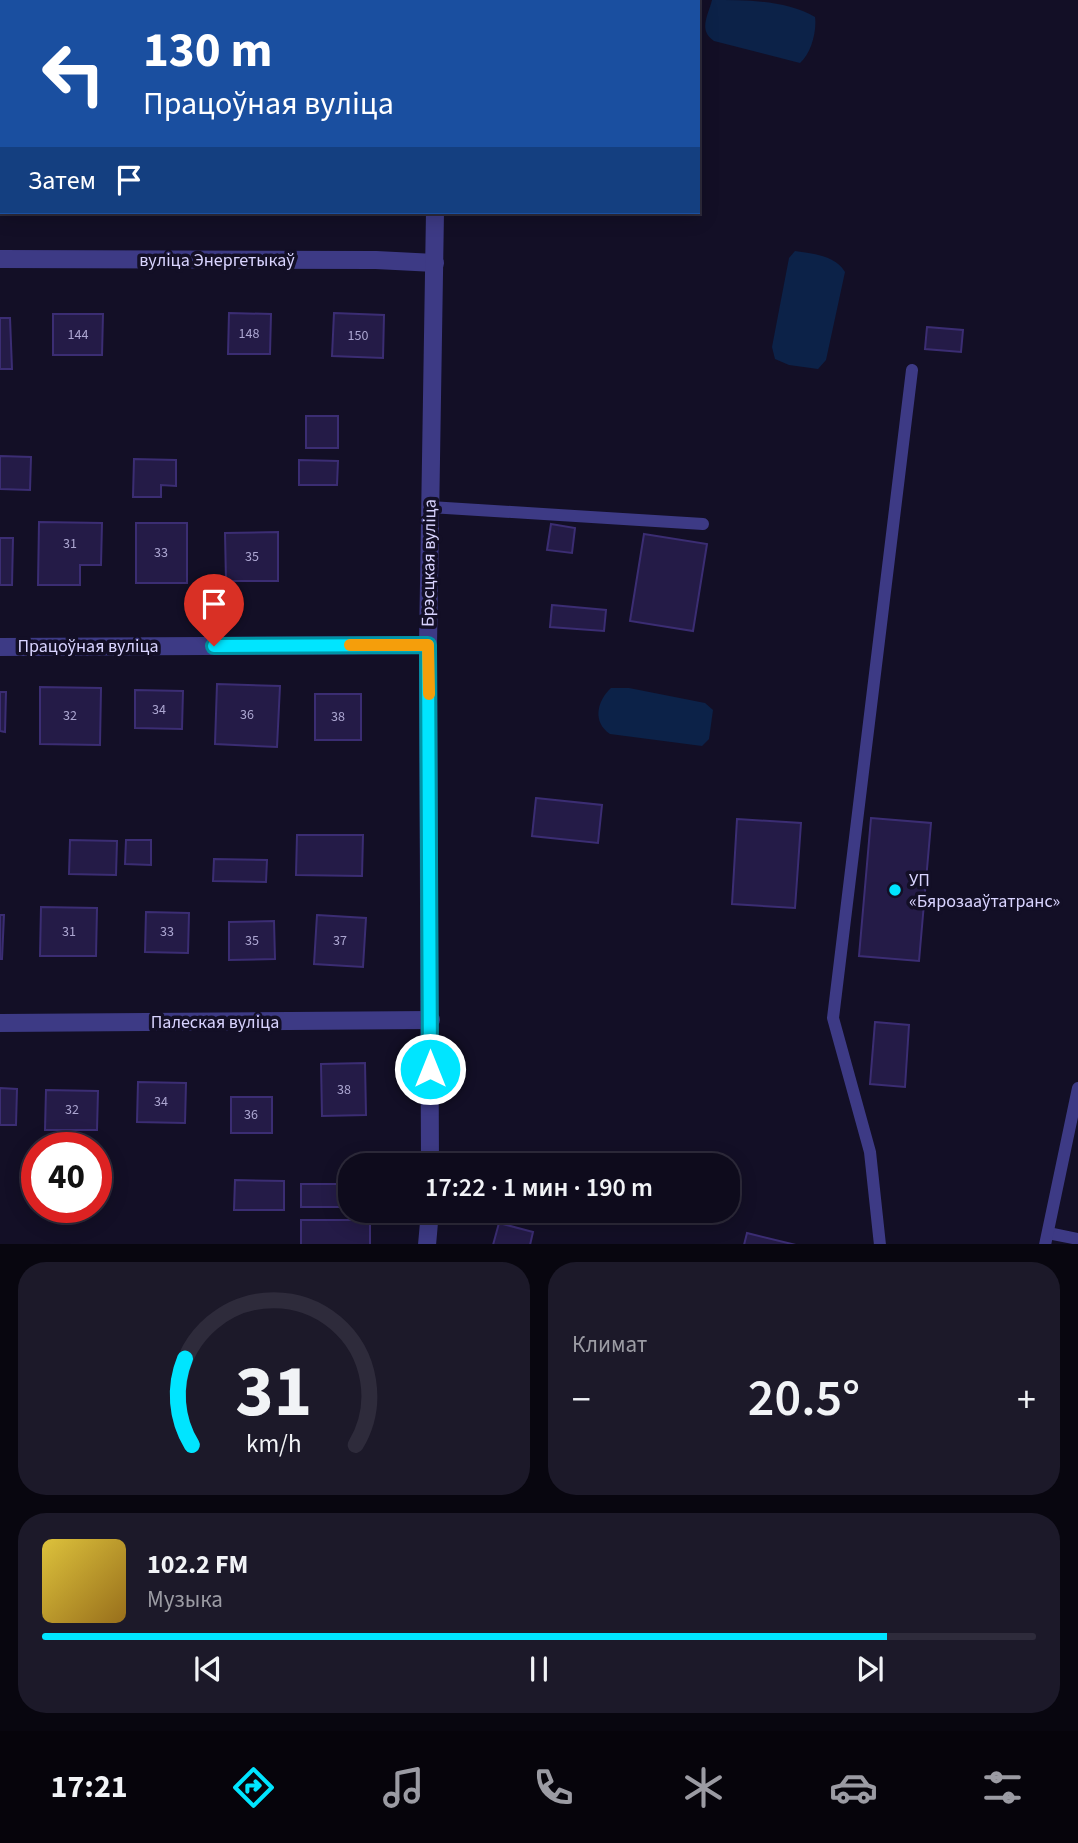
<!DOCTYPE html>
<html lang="ru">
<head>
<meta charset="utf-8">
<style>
	:root { --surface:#0e0b1c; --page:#1c1929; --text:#f1f3f6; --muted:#9b9ba3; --line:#2e2b3b; --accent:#00e5ff }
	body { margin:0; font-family:"Source Sans 3",sans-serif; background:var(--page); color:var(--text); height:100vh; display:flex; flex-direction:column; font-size:26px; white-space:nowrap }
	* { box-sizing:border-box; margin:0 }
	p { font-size:23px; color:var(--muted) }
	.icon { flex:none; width:38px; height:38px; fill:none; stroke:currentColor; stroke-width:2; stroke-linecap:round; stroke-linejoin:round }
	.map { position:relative; height:1244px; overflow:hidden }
	.panel { display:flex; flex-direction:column; gap:18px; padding:18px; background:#08060f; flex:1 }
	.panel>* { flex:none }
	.guide { position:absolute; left:0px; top:0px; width:700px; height:214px; box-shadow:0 4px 18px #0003,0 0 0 2px var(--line); background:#1a4fa0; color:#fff; overflow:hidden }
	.speed { position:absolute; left:21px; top:1132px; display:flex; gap:14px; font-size:35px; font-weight:700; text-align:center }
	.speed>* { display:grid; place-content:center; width:91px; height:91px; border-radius:50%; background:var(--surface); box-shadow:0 4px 18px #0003,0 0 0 2px var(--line); line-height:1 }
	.speed .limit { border:10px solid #d22; background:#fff; color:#111 }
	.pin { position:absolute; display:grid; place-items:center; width:60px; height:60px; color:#fff; margin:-72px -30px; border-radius:50% 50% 50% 0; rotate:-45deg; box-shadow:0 0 7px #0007 }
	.pin .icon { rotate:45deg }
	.me { position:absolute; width:77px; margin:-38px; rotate:0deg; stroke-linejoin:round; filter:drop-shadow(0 0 5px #0008) }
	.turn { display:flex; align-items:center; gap:24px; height:147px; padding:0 28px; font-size:32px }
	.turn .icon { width:91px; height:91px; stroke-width:2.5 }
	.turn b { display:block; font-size:49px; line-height:60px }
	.then { display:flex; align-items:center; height:66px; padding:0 28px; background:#0003; gap:14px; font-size:26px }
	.big { font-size:52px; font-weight:600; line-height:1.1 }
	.panel .widget { flex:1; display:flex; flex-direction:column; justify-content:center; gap:10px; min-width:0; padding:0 24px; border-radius:28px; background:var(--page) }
	.panel .dial { align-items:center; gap:0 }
	.dial svg { height:182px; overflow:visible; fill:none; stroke:var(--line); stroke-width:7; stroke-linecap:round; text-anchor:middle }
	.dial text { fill:var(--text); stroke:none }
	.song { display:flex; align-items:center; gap:21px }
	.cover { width:84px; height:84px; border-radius:10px; background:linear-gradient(135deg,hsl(50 70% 55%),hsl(40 70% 35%)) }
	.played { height:7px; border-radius:4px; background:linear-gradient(90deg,var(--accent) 85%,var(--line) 85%) }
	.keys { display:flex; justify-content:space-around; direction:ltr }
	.heat { display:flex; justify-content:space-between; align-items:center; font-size:38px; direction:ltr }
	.panel .tiles { flex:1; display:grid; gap:18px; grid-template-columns:1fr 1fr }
	.widget:last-child { grid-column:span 2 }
	.trip { position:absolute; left:338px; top:1153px; width:402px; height:70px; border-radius:28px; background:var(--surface); box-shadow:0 4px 18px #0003,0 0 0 2px var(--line); font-weight:600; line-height:70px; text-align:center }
	.dock { display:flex; height:112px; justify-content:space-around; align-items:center; background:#06040b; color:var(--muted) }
	.dock .icon { width:49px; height:49px }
	.dock .on { color:var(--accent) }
	.dock b { font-size:32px; color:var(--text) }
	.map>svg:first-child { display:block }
	.water { fill:#0c2248 }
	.building { fill:#241b47; stroke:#3b2d73; stroke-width:2 }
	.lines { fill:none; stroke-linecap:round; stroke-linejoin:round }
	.service { stroke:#3d3a85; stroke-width:12 }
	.minor { stroke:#3d3a85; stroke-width:18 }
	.tertiary { stroke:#3d3a85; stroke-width:18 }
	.route-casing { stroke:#0095a6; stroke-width:18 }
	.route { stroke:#00e5ff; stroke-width:12 }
	.slow { stroke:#f59e0b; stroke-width:12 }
	.poi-dot { fill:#00e5ff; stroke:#130f26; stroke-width:2.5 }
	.labels { text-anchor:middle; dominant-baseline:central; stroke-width:7; stroke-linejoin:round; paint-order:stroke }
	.number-label { font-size:14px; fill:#aca6d1 }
	.street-label { font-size:18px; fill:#d9d4ff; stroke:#130f26 }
	.poi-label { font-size:18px; fill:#d9d4ff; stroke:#130f26; text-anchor:start }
</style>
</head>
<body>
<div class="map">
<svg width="1078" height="1245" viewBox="0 0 1078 1245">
	<rect width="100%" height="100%" fill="#130f26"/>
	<g class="water">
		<path d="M712,0C746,0 786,0 815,17C817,31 811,54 800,63L714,41C698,30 708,16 712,0Z"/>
		<path d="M795,251C813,254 835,255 845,272L826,360L818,369L789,365L775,359L772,347L789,258Z"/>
		<path d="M611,688H629L705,703L713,710L709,739L702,746L610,734C592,722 597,701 611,688Z"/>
	</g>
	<g class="building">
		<rect x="2" y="0" width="39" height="2"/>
		<polygon points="116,0 164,0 116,2"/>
		<rect x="213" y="0" width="52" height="2"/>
		<polygon points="322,0 372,0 372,1 322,2"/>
		<rect x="0" y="76" width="2" height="29"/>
		<rect x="1" y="128" width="1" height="51"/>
		<polygon points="229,313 271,314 270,354 228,354"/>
		<polygon points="334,313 384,315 383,358 332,356"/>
		<polygon points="53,314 103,314 102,355 53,355"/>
		<polygon points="0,318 10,318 12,369 0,369"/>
		<polygon points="927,327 963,330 961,352 925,349"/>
		<rect x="306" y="416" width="32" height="32"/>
		<polygon points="0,456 31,457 30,490 0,489"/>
		<polygon points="134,459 176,460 176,486 161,485 161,497 133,497"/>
		<polygon points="299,460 338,461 337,485 299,485"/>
		<polygon points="39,522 102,523 101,565 80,565 80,585 38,585"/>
		<rect x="136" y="523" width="51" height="60"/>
		<polygon points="551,524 575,528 572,553 547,550"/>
		<polygon points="278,532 278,581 226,581 225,533"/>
		<polygon points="644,534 707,544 693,631 630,621"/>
		<polygon points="0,538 13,538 12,585 0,585"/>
		<polygon points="552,605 606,610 604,631 550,627"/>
		<polygon points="217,684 280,686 277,747 215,744"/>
		<polygon points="40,687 101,688 100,745 40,744"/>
		<polygon points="135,690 183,691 182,729 135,728"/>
		<polygon points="0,692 6,692 5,732 0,731"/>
		<rect x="315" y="694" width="46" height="46"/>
		<polygon points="536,798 602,805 598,843 532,836"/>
		<polygon points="871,818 931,823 919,961 859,956"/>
		<polygon points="737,819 801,823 795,908 732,904"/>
		<polygon points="297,835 363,835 362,876 296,875"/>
		<polygon points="70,840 117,841 116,875 69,874"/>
		<polygon points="126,840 151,840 151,865 125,864"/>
		<polygon points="214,859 267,860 266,882 213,881"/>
		<polygon points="41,907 97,908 96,956 40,956"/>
		<polygon points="146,912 189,913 188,953 145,952"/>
		<polygon points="0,915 4,915 2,959 0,959"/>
		<polygon points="317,915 366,918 363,967 314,964"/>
		<polygon points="274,921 275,959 229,960 229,922"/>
		<polygon points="875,1022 909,1025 905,1087 870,1084"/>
		<polygon points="365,1063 366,1115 322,1116 321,1064"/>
		<polygon points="138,1082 186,1083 185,1123 137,1122"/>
		<polygon points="0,1088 17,1089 16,1125 0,1125"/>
		<polygon points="46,1090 98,1091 97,1130 45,1130"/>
		<rect x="231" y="1097" width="41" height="36"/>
		<polygon points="235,1180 284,1181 284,1210 234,1210"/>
		<rect x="31" y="1181" width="6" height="26"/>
		<rect x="301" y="1184" width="48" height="23"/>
		<rect x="301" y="1220" width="69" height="25"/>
		<polygon points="499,1223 533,1232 530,1245 493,1245"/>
		<polygon points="747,1233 796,1245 744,1245"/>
	</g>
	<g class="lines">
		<g class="service">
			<polyline points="430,507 703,524"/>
			<polyline points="1048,1233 1078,1239"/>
			<polyline points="880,1245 870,1152 833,1018 912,370"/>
			<polyline points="1045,1245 1078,1088"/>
		</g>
		<g class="minor">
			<polyline points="0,259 376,260 435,263"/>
			<polyline points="0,647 428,645"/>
			<polyline points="0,1023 431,1020"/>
		</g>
		<g class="tertiary">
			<polyline points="433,0 433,2"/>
			<polyline points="430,1166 428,645 435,212"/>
			<polyline points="427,1245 430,1211"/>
		</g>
	</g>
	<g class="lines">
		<defs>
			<polyline id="route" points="214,646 428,645 430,1069"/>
		</defs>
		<use href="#route" class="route-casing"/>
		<use href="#route" class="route"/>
		<polyline class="slow" points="350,645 428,645 429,694"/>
	</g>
	<circle class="poi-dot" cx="895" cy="890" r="7"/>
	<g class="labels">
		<g class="number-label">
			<text x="249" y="334">148</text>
			<text x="78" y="335">144</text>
			<text x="358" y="336">150</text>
			<text x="70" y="544">31</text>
			<text x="161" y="553">33</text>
			<text x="252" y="557">35</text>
			<text x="159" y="710">34</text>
			<text x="247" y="715">36</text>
			<text x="70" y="716">32</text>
			<text x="338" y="717">38</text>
			<text x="69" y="932">31</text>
			<text x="167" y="932">33</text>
			<text x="252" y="941">35</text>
			<text x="340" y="941">37</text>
			<text x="344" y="1090">38</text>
			<text x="161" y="1102">34</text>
			<text x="72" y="1110">32</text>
			<text x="251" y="1115">36</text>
		</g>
		<g class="street-label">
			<text x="217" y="260">вуліца Энергетыкаў</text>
			<text transform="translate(429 563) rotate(-89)">Брэсцкая вуліца</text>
			<text x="88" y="646">Працоўная вуліца</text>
			<text x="215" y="1022">Палеская вуліца</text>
		</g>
		<g class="poi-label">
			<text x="909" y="880">УП<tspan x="909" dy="21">«Бярозааўтатранс»</tspan></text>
		</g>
	</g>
</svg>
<div class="speed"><div class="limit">40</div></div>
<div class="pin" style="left:214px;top:646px;background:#d93025"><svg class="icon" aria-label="arrive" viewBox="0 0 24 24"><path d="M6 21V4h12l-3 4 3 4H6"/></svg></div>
<svg class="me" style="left:430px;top:1069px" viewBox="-20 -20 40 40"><circle r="17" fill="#00e5ff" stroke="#fff" stroke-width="3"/><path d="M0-11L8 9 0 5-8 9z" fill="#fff"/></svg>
<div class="trip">17:22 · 1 мин · 190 m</div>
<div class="guide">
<div class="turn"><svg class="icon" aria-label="left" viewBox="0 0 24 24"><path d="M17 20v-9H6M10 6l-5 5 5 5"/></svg><div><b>130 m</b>Працоўная вуліца</div></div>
<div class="then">Затем<svg class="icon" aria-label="arrive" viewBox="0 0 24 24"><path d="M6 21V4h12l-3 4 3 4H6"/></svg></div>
</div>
</div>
<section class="panel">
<div class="tiles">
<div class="widget dial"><svg viewBox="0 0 100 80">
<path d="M14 69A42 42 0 1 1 86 69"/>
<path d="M14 69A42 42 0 0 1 11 31" stroke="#00e5ff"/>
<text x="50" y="56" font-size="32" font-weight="700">31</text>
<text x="50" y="72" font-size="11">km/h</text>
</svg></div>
<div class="widget"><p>Климат</p>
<div class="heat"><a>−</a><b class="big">20.5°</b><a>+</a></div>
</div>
<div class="widget">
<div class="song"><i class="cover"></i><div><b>102.2 FM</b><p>Музыка</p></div></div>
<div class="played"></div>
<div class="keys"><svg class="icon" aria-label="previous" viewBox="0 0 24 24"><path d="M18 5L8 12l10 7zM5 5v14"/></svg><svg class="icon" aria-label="pause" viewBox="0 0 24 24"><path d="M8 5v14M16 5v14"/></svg><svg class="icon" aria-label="next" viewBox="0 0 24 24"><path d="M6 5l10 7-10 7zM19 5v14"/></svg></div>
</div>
</div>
</section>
<nav class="dock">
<b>17:21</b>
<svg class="icon on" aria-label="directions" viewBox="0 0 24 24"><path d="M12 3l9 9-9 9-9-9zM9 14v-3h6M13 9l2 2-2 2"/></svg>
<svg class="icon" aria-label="music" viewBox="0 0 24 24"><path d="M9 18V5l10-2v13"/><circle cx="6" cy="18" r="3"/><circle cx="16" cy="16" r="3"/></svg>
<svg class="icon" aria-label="phone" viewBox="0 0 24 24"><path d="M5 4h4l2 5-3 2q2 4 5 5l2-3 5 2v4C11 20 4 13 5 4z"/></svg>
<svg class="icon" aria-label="climate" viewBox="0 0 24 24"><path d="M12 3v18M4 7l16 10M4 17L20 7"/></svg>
<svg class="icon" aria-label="car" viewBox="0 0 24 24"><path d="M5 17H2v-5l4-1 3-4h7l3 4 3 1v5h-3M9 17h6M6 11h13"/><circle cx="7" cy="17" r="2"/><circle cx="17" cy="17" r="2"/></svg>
<svg class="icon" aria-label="filters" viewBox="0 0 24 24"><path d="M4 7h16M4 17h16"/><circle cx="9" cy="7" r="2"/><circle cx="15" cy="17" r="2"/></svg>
</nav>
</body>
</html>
